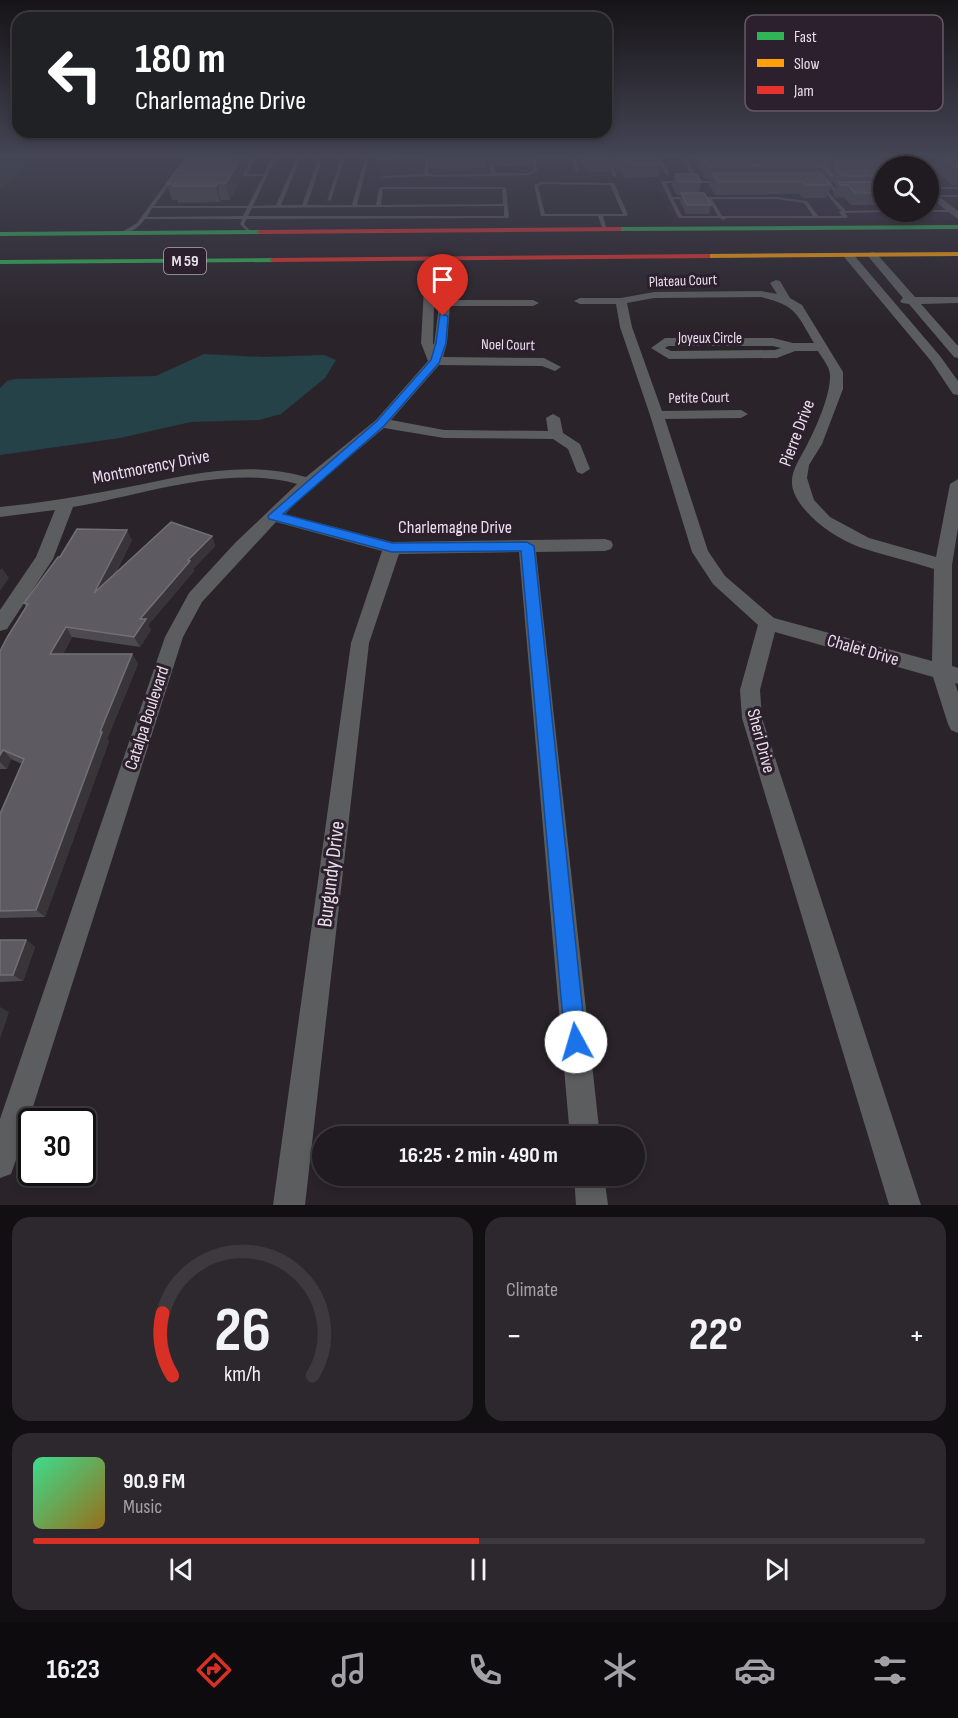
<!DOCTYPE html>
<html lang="en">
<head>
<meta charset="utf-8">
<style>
	:root { --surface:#201b20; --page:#2d282d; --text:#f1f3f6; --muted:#a2a1a5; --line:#3d393e; --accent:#d93025 }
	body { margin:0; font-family:"Sofia Sans Condensed",sans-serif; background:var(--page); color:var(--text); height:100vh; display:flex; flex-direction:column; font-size:22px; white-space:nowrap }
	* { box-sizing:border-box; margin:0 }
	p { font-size:20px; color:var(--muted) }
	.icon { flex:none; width:33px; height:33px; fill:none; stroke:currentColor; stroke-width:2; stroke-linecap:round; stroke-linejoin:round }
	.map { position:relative; height:1205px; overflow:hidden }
	.details { display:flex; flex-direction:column; gap:12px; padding:12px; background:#120f12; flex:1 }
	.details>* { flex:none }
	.banner { position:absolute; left:12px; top:12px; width:600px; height:126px; border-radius:18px; box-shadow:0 3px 9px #0003,0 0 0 2px var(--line); background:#202124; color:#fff; overflow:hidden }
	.buttons { position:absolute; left:873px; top:156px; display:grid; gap:12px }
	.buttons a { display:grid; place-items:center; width:66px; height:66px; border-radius:50%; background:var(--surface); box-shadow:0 3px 9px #0003,0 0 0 2px var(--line); font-size:30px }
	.speed { position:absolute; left:18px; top:1108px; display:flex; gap:12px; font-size:30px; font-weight:700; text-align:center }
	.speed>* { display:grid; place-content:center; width:78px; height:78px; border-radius:50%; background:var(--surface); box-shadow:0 3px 9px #0003,0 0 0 2px var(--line); line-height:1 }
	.speed .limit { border:3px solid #111; border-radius:9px; background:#fff; color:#111 }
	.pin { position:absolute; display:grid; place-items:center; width:51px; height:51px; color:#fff; margin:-62px -26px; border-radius:50% 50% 50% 0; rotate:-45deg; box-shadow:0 0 6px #0007 }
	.pin .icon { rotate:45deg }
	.me { position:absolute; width:66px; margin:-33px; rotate:354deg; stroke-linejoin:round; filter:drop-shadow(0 0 4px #0008) }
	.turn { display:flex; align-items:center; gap:21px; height:126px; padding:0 24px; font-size:27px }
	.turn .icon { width:78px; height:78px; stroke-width:2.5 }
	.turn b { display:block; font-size:42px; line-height:51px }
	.big { font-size:45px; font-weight:700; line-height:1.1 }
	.details .tile { flex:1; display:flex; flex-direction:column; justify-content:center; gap:9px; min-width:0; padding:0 21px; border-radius:18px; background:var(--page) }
	.details .dial { align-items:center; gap:0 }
	.dial svg { height:156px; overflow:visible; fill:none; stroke:var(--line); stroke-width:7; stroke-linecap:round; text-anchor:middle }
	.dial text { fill:var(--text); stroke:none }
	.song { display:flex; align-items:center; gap:18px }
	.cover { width:72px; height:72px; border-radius:9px; background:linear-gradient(135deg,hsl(150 70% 55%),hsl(40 70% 35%)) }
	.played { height:6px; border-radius:3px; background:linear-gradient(90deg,var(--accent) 50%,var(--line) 50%) }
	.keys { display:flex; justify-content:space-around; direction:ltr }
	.heat { display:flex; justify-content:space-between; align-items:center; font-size:33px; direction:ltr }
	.details .tiles { flex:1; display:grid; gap:12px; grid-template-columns:1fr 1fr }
	.tile:last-child { grid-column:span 2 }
	.trip { position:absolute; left:312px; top:1126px; width:333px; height:60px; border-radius:30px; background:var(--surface); box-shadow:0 3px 9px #0003,0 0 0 2px var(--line); font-weight:700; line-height:60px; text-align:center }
	.menu { display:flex; height:96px; justify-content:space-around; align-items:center; background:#0d0b0d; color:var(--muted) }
	.menu .icon { width:42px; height:42px }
	.menu .current { color:var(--accent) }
	.menu b { font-size:27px; color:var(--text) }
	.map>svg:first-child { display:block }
	.built { fill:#342637; fill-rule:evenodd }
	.green { fill:#303728 }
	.water { fill:#244247 }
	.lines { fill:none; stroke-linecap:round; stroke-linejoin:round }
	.lane { fill:#5b5d5f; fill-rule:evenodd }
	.street { fill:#5b5d5f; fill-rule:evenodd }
	.fast { fill:#30b455; fill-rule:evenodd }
	.slow { fill:#ff9f0a; fill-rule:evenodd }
	.jam { fill:#e5322d; fill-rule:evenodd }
	.wall { fill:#4d4951; fill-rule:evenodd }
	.shaded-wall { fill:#38343a }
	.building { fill:#5e5a61; stroke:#736f76; stroke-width:1.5 }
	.route { fill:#1a73e8; stroke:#114b97; stroke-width:1.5 }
	.labels { text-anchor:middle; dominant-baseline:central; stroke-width:6; stroke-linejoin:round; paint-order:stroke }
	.far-street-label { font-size:15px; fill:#e9e0ea; stroke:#2d202e }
	.shield { fill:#2d202e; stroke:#b1a6b2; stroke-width:1.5 }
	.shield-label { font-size:16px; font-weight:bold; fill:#e9e0ea }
	.street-label { font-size:18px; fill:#e9e0ea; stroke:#2d202e }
	.near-street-label { font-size:21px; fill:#e9e0ea; stroke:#2d202e }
	.key { fill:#2d202e; stroke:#655a66; stroke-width:1.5 }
	.key-label { font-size:16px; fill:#e9e0ea }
</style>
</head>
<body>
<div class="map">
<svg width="958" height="1205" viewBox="0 0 958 1205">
	<rect width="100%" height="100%" fill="#2a242a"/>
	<path class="built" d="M381,157H958V220L676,223L654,179L375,180ZM884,166H928V212H884Z"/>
	<polygon class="green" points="0,157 35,157 0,190"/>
	<polygon class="water" points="204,354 263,357 324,355 336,360 325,378 281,414 259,420 191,422 120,438 0,455 0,388 7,381 15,379 156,376"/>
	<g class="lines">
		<g class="lane">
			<path d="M185,157H189L154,206H248L263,176H244L242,175L252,157H256L247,174H264L272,157H276L253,206L276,205L297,157H301L281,205H302L319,157H323L307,205H352L365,157H369L357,205H376L379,188L381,187H504L506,188L509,217L507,218L247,219L244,224L252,233L250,234L240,224L242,219H145C140,226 131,234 122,234V232L137,223ZM383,189H502L503,204L381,205ZM504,206V216H248L252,208ZM152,208H247L243,216L147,217Z"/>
			<polygon points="341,157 345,157 331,200 327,201"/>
			<polygon points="426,157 430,157 428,173 435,175 491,174 488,157 492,157 495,173 528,173 534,170 531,157 535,157 538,171 529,175 435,177 429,176 384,178 382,177 384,176 424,174"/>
			<polygon points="571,157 575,157 579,172 575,171"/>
			<polygon points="605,157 609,157 617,177 613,176"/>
			<polygon points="656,157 660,157 670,175 666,175"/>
			<polygon points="681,157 685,157 696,176 692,176"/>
			<polygon points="895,161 958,161 958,163 894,163"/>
			<polygon points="830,168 845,168 847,169 833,170 828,174 829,180 838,192 834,192 825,180 824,174"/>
			<path d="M663,181H720L722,182L720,183H666L672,197H777L807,201L818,216H842L839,212L841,211L818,184L820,183L846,211L884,210V212H886L845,213L848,217L846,218H726L724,220L720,218H680L678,217L661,182ZM673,199H708L718,216H682ZM712,199H777L804,203L813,216H722Z"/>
			<path d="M541,182L614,183L628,215L626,216H603L607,230L605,231L603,230L598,216H541L534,185ZM542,184L610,185L623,214H545L538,186Z"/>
			<rect x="928" y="187" width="30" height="2"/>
			<polygon points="935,195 958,195 958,197 933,197"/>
			<polygon points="928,210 952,210 954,211 952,212 926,212 928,212"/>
		</g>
		<g class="street">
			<polygon points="885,157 894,157 905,166 896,166"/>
			<polygon points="928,188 958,211 958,219 928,196"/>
			<polygon points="872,252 876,253 915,297 958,297 958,303 921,304 958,346 958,358 954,357 909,304 902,303 900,301 903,298 867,255"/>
			<polygon points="849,253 853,254 940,356 958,381 958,395 953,394 931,361 845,258 844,256"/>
			<path d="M439,255L443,256L450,270L451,300H533L539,303L533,306H450L447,343L443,357L544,358L561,367L555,371L542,366L439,365L391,420L444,430L548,431L546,418L553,414L560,418L563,433L580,444L590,469L582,474L577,472L568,449L553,439L444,438L384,428L306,493L285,514L392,542L605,539L611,541L613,545L611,549L605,551L536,552L600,1137H570L519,552L399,554L369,643L305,1205H273L351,643L382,551L276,522L202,602L183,637L15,1163L11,1174L0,1178V1119L165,637L189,593L235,543L297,484C228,464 142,495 73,507L53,559L7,629L0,631V610L36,557L55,510L0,517V507C42,503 82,496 123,488C184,476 244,459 306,477L376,420L428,361L421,343L425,270L435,256ZM438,267L439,300H434L435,270ZM434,306H439L434,345L433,343Z"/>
			<path d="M776,280L780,281L790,298L802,305L843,372V389L822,444L809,465L807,478L814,500L830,517L869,538L936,557L950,484L958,479V528L952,565V666L958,668V684L955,683L958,692V733L951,730L948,724L933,677L775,632L760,690L762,718L921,1205H889L742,718L740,690L758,625L713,584L692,552L650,415L620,327L616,304H580L574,301L580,298H621L654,292L761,291L777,294L770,283ZM761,297C797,306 796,313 814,343H793L773,338H665L651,348L669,359L777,358L795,351H818C822,358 830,367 830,375C831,394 816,428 807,445C793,471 782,483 806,511C820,527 839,539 859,547C883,555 909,561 934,569L932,661L774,618L725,576L708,551L665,419L741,418L748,414L741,410L662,411L632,327L627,303L654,298ZM668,346H773L781,348L775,350L671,351L665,348Z"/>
			<polygon points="574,1176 604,1176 608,1205 576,1205"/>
		</g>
		<g class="fast">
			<polygon points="958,225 958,229 618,231 614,229 618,227"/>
			<polygon points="263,230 264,232 260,234 0,236 0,232"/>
			<polygon points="276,258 277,260 273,262 0,264 0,260"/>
		</g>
		<polygon class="slow" points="958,252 958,256 707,258 703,256 707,254"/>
		<g class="jam">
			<polygon points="618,227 621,227 621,231 260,234 256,232 260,230"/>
			<polygon points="707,254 710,254 710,258 273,262 269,260 273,258"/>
		</g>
	</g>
	<g class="wall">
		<polygon points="190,157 249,157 240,174 241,178 230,200 221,200 220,202 178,203 177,200 172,200 167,184 180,171"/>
		<polygon points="430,157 486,157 486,168 471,168 471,171 431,169"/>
		<polygon points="494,157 532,157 531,167 496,167"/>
		<polygon points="537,157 570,157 569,159 538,159"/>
		<polygon points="576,157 610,157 610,158 609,172 586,172 581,159 578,159"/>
		<polygon points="610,157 656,157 660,164 658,177 624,178 622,172 617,172"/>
		<path d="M692,157H878L876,161L884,166V205H851L844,197L836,198L833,194L836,186L832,180L827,198H802L799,194L715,195L709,185L711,179H705ZM834,168L832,175L828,169Z"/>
		<polygon points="916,157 958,157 958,185 953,185 928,165 931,158 918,158"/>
		<polygon points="675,174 701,182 699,193 711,205 709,214 686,214 680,201 681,195 677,195 672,186"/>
		<polygon points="212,536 215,546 193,569 194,571 148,625 151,630 140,647 72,637 63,654 132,654 138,664 107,739 109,741 45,917 0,918 0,814 22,764 11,759 7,769 0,769 0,651 26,607 24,603 60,557 132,540 115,574"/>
		<polygon points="0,940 26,940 35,947 23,981 0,982"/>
	</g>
	<g class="shaded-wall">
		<polygon points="237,157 249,157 240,174 241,178 230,200 226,183"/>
		<polygon points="414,157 426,157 422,169 380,174 378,160"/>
		<polygon points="217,183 221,200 220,202 216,186"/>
		<polygon points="127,530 132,540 99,603 94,593"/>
		<polygon points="212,536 215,546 193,569 194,571 148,625 151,630 140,647 134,637 140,619 188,560"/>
		<polygon points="2,568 9,578 0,591 0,570"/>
		<polygon points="66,627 72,637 57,664 50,654"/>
		<polygon points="132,654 138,664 107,739 109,741 45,917 36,910 100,732"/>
		<polygon points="3,750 11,759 7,769 0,762 0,755"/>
		<polygon points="26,940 35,947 23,981 13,975"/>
		<polygon points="0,1007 9,1012 0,1039"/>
	</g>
	<g class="building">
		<polygon points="190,157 237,157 234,163 238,163 226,183 217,183 216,186 173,186 175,184 167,184 176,171 180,171"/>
		<polygon points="379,157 414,157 378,160"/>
		<polygon points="586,157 610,157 610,158 587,159"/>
		<polygon points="618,157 656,157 660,164 626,164 624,158 619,158"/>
		<polygon points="702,157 750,157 755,164 763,164 758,157 830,157 829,157 827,167 833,177 822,166 708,166"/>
		<polygon points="941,157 958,157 958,169"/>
		<polygon points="885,160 892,166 884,166 884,176 842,176 835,167 836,162"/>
		<polygon points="712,173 820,173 831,185 806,185 803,182 718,182"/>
		<polygon points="675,174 697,174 701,182 679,182"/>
		<polygon points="838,182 884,182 884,193 855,193 848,185 841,185"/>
		<polygon points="681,193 704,193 711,205 687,205"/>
		<polygon points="171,522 212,536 188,560 190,561 140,619 146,619 134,637 66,627 50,654 132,654 100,732 102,732 36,910 0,911 0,814 24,759 3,750 0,755 0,651 8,636 28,604 24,603 58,557 60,557 77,529 127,530 94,593"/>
		<polygon points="0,940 26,940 13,975 0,975"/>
	</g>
	<linearGradient id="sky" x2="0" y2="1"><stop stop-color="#171417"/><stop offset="0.48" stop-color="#444555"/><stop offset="1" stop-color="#444555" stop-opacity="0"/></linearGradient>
	<rect width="958" height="325" fill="url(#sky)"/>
	<polygon class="route" points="440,314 448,316 446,343 439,363 384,426 283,514 392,543 527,542 534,546 586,1042 583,1050 576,1053 568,1050 565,1042 521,551 392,552 269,519 268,516 377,421 431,360 436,343"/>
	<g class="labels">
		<g class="far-street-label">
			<text transform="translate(683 281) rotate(-2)">Plateau Court</text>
			<text x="710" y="338">Joyeux Circle</text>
			<text transform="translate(508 345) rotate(1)">Noel Court</text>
			<text transform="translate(699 398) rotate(-1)">Petite Court</text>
		</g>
		<rect class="shield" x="164" y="248" width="42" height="26" rx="4.5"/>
		<g class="shield-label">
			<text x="185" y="261">M 59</text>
		</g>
		<g class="street-label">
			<text transform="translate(797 433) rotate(-69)">Pierre Drive</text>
			<text transform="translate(151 467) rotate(-11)">Montmorency Drive</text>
			<text x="455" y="527">Charlemagne Drive</text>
			<text transform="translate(863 650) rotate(16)">Chalet Drive</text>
			<text transform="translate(147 718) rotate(-72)">Catalpa Boulevard</text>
			<text transform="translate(761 741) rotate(75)">Sheri Drive</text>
		</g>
		<g class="near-street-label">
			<text transform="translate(331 874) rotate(-83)">Burgundy Drive</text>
		</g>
	</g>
	<rect x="745" y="15" width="198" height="96" rx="9" class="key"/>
	<rect x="757" y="32" width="27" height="8" fill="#30b455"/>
	<rect x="757" y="59" width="27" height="8" fill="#ff9f0a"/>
	<rect x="757" y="86" width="27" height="8" fill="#e5322d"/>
	<g class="key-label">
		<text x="794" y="42">Fast</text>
		<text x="794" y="69">Slow</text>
		<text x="794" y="96">Jam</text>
	</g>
</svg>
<div class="buttons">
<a><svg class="icon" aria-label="search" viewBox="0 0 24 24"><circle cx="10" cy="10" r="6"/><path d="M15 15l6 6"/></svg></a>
</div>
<div class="speed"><div class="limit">30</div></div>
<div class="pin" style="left:443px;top:316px;background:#d93025"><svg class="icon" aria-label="arrive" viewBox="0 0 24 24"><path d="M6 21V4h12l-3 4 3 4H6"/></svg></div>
<svg class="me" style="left:576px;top:1042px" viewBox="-20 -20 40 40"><circle r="19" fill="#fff"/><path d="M0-13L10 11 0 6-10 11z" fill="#1a73e8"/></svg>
<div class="trip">16:25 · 2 min · 490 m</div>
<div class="banner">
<div class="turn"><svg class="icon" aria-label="left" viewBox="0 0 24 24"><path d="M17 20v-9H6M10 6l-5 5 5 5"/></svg><div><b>180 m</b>Charlemagne Drive</div></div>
</div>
</div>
<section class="details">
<div class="tiles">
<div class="tile dial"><svg viewBox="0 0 100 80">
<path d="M14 69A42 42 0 1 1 86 69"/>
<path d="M14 69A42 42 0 0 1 9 37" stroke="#d93025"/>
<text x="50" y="56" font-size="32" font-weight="700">26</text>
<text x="50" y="72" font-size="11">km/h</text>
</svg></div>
<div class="tile"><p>Climate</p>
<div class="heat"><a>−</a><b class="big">22°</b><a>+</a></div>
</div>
<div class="tile">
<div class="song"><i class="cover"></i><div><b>90.9 FM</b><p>Music</p></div></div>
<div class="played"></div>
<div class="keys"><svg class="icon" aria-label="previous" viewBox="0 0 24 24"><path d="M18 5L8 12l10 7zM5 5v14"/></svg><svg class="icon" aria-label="pause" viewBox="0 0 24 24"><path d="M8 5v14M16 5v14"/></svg><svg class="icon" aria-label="next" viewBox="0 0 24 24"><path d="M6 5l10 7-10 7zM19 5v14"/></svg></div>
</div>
</div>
</section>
<nav class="menu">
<b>16:23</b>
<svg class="icon current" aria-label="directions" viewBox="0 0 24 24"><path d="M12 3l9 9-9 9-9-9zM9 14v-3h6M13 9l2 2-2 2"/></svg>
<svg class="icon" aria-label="music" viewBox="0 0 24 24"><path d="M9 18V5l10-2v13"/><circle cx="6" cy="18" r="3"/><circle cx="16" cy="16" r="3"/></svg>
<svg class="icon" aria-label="phone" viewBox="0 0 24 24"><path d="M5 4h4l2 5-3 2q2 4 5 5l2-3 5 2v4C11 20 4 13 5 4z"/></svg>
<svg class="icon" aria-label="climate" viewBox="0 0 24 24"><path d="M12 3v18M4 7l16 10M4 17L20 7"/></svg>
<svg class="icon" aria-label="car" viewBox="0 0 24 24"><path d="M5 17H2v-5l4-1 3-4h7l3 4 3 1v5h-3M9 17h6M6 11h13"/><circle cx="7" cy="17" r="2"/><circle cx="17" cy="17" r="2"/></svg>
<svg class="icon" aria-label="filters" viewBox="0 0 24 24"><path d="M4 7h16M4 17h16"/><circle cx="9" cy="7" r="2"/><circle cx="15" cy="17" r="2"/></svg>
</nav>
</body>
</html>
